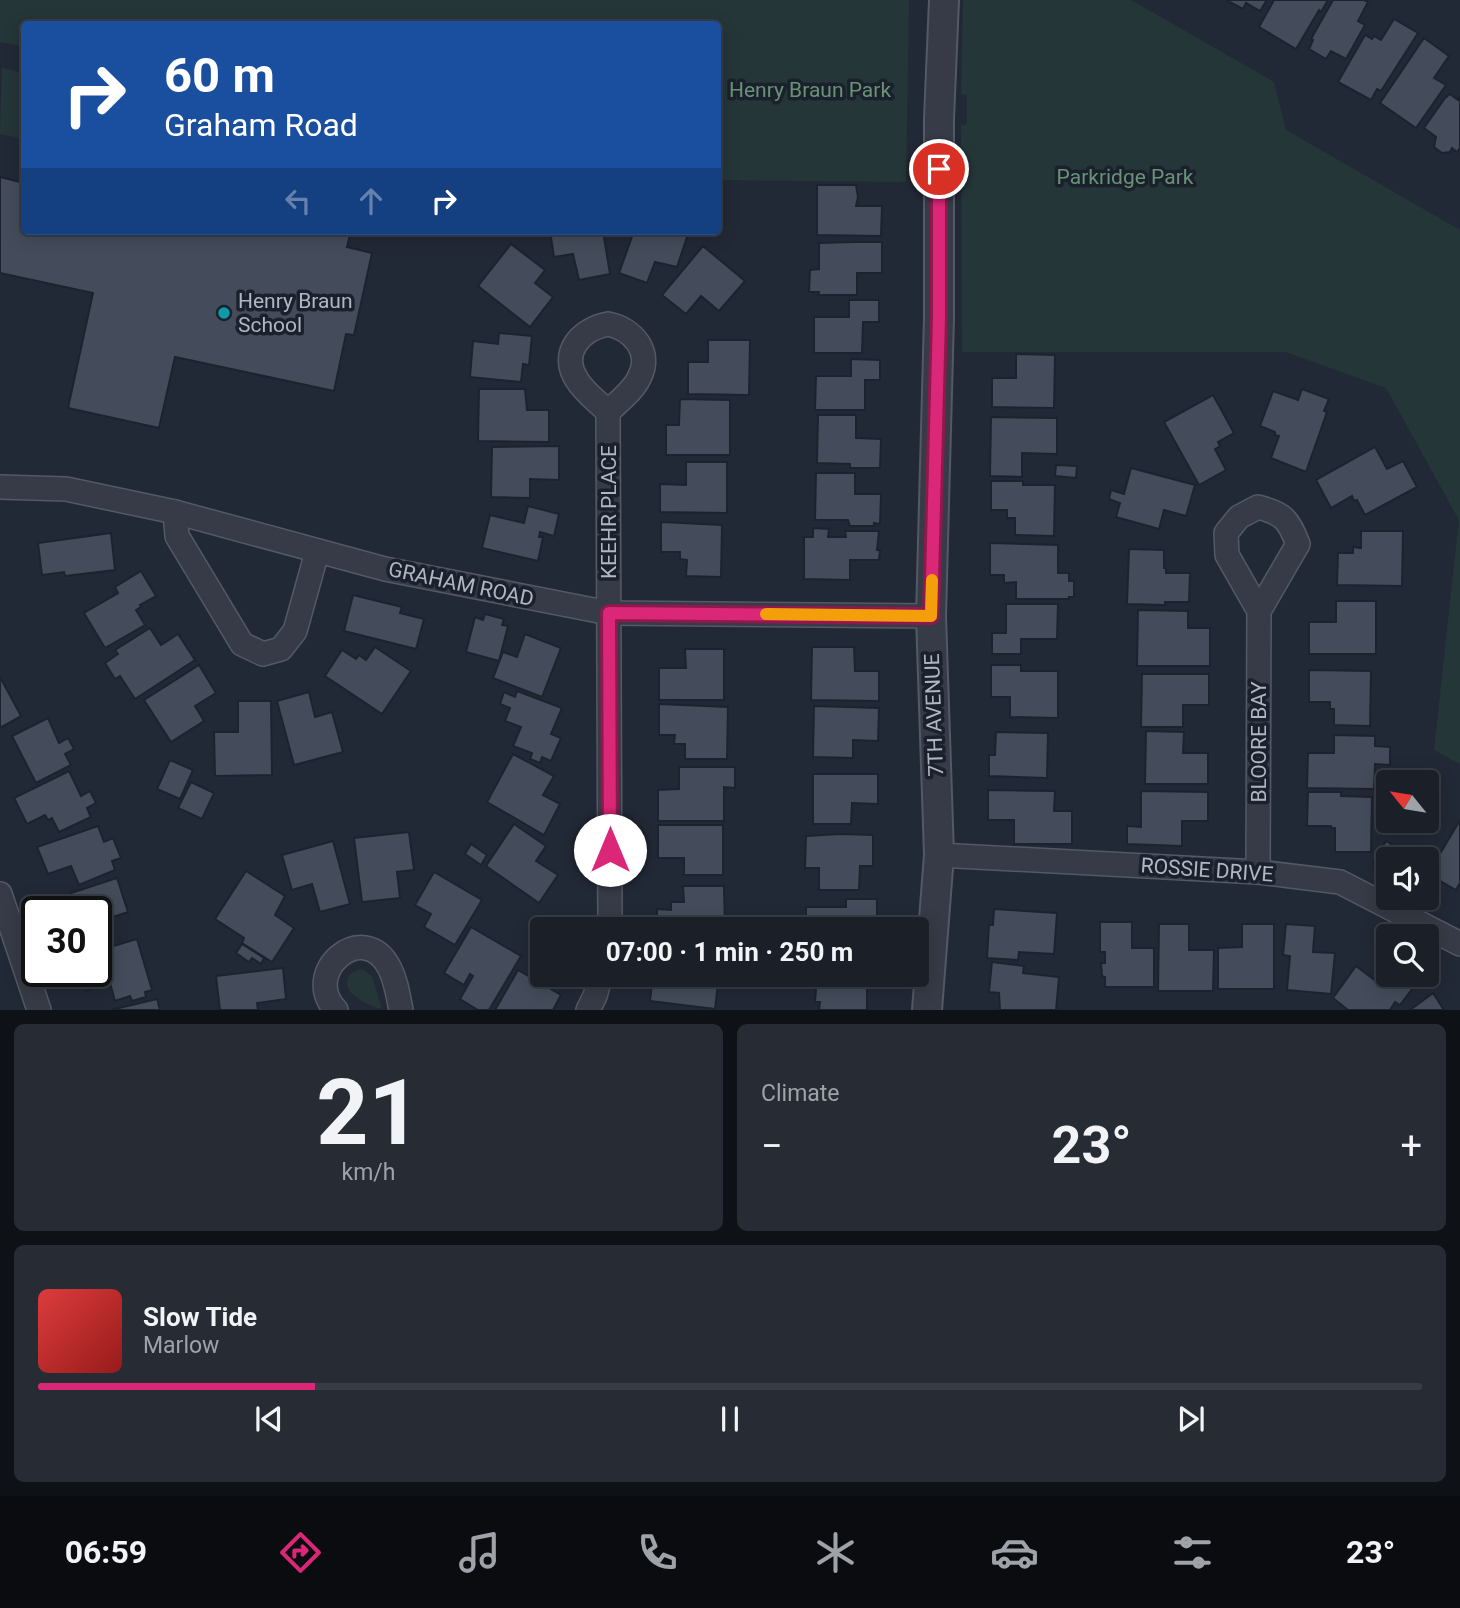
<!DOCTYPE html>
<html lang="en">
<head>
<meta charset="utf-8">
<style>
	:root { --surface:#1a1f28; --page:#272c34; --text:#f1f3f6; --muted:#9fa2a8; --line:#383d45; --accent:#db2777 }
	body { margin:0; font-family:Roboto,sans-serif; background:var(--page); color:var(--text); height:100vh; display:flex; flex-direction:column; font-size:26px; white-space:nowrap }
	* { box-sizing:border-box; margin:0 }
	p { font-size:23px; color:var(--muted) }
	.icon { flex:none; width:38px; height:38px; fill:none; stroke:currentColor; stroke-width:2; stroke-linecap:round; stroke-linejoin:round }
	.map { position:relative; height:1010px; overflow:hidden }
	.drawer { display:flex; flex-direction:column; gap:14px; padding:14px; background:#0e1116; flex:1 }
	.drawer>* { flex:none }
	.banner { position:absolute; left:21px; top:21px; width:700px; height:214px; border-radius:7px; box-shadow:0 4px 18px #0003,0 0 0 2px var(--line); background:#1a4fa0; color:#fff; overflow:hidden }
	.needle { width:46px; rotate:300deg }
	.fabs { position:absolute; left:1376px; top:770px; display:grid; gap:14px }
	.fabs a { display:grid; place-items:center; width:63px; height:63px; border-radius:7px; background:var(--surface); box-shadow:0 4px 18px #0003,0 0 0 2px var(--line); font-size:35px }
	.speed { position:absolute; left:21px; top:896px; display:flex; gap:14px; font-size:35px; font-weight:700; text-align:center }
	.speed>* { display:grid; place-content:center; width:91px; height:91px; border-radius:50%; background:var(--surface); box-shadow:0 4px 18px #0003,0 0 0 2px var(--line); line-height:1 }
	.speed .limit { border:4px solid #111; border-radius:10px; background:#fff; color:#111 }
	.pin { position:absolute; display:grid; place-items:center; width:60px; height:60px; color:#fff; margin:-30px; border:4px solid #fff; border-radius:50%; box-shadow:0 2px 7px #0007 }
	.me { position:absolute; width:77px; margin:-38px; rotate:0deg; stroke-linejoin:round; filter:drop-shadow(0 0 5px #0008) }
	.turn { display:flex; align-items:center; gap:24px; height:147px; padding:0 28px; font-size:32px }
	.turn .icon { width:91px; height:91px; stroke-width:2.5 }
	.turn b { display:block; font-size:49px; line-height:60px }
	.lanes { display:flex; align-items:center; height:66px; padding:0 28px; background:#0003; justify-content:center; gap:35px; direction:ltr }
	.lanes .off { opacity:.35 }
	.big { font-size:52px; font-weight:700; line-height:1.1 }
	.drawer .widget { flex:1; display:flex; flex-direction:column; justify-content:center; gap:10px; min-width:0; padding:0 24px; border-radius:10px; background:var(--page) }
	.drawer .dial { align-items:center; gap:0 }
	.dial b { font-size:91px; line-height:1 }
	.song { display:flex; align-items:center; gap:21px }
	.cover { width:84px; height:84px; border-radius:10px; background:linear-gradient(135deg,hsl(0 70% 55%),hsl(0 70% 35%)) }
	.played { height:7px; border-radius:4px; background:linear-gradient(90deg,var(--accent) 20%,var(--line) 20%) }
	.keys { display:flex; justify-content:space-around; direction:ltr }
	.heat { display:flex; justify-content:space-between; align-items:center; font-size:38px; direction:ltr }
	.drawer .tiles { flex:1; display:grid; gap:14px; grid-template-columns:1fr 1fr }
	.widget:last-child { grid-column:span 2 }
	.trip { position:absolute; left:530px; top:917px; width:399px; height:70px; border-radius:7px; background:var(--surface); box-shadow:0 4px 18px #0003,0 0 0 2px var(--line); font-weight:700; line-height:70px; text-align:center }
	.dock { display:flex; height:112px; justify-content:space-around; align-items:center; background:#0a0c10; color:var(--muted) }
	.dock .icon { width:49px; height:49px }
	.dock .active { color:var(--accent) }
	.dock b { font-size:32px; color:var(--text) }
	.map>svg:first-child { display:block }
	.green { fill:#253638 }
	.building { fill:#444c5b; stroke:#1d232e; stroke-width:2 }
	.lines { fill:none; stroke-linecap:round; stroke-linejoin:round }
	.minor-casing { stroke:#535965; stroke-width:26 }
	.tertiary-casing { stroke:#535965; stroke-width:32 }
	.minor { stroke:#363b47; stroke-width:23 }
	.tertiary { stroke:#363b47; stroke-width:28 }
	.route-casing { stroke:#8e194d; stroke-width:18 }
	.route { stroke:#db2777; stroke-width:12 }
	.slow { stroke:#f59e0b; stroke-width:12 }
	.culture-dot { fill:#0f9aa8; stroke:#1b212c; stroke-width:2.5 }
	.labels { text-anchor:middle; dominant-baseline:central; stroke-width:7; stroke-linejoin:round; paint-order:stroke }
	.park-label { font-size:21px; fill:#6a9276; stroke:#1b212c }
	.poi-label { font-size:21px; fill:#b0b6c3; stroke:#1b212c; text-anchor:start }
	.street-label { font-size:21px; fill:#b0b6c3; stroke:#1b212c }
</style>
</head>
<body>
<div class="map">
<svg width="1460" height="1010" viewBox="0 0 1460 1010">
	<rect width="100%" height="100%" fill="#222936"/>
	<g class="green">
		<polygon points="0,0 909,0 906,182 718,180 718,24 24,24 24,46 0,42"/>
		<polygon points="963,0 1131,0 1274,82 1286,130 1460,230 1460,764 1434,750 1459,520 1386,388 1286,352 962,352 961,126 967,124 967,95 961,94"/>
		<polygon points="2,68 24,73 24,139 0,134"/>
		<path d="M363,969L372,977L381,1006L380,1009C370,1005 341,994 348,978C351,972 357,970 363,969Z"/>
	</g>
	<g class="building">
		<polygon points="1226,0 1267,0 1260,11 1246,3 1243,9"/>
		<polygon points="1274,0 1328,0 1321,12 1319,10 1296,49 1259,27"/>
		<polygon points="1333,0 1364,0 1368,2 1358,21 1365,25 1346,59 1331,51 1326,59 1309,49 1313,40 1311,39"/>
		<polygon points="1394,19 1418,33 1381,91 1377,89 1371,100 1338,82 1365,35 1372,39 1374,36 1381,40"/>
		<polygon points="1424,38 1449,56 1434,78 1446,85 1416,128 1380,103"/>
		<polygon points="1450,94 1458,100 1460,96 1460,148 1457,152 1452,148 1450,152 1442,153 1434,147 1436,137 1424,128 1445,98"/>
		<polygon points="0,177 24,183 24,231 351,231 347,247 372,253 354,335 346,334 334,391 175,357 159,428 68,408 93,293 0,273"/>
		<polygon points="817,185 856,185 858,197 856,206 882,206 881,236 817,235"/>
		<polygon points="550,231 603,231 610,274 579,280 573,254 554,257"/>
		<polygon points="634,231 680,231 688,234 677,267 655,262 647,283 619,273"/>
		<polygon points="855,242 882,242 882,273 857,273 857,295 818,295 819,292 809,292 810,270 819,269 819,243"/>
		<polygon points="511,244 545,270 535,283 553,297 530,327 478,286"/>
		<polygon points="703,246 745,281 719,311 701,296 686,314 662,295"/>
		<polygon points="849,300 879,300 879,322 863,322 862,353 814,353 814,317 849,317"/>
		<polygon points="499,333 532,336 529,365 523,364 521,382 470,377 473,341 498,344"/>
		<polygon points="708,340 750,340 749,395 688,394 688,362 708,362"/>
		<polygon points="1016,354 1055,355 1054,408 992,407 992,378 1016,378"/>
		<polygon points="851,359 880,360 880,380 865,380 865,410 815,410 816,376 851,376"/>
		<polygon points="479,389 525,389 527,410 549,410 549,442 478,441"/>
		<polygon points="1302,389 1329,399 1324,411 1327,412 1306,472 1271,458 1279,436 1275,435 1275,432 1260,426 1273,391 1298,400"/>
		<polygon points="1213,395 1234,433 1218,442 1220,446 1215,449 1226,470 1199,485 1164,422"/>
		<polygon points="680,399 730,400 730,455 666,455 666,425 679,425"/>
		<polygon points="818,415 856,415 856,438 881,439 880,468 850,468 850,464 817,463"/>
		<polygon points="991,417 1057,418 1057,454 1022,453 1022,477 990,476"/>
		<polygon points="559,446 559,480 530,479 530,498 491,497 492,447"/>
		<polygon points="1375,447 1387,469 1403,461 1417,487 1365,515 1357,500 1354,501 1352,496 1331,508 1316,480"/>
		<polygon points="686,462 727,462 727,513 660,512 660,484 686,485"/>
		<polygon points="1056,465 1077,466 1076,478 1055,476"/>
		<polygon points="1131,468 1195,485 1186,516 1164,510 1159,529 1116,517 1120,503 1109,499 1111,490 1124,494"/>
		<polygon points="816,473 855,473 855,494 881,494 880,524 874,523 874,526 850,526 848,520 815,520"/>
		<polygon points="991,481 1023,481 1023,485 1055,485 1054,536 1015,535 1015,518 1007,518 1007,510 991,510"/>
		<polygon points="528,506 559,514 554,536 540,532 539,537 543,537 538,561 482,548 490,515 524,523"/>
		<polygon points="661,522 722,525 721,577 686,576 687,560 680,559 680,552 661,552"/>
		<polygon points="813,528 829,529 828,537 846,537 845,531 879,531 877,550 880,550 879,560 850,560 850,580 804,579 804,537 813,537"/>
		<polygon points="1361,531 1403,531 1402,586 1337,585 1338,553 1353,553 1353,547 1361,548"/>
		<polygon points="111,533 115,570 65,576 64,572 42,575 38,543"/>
		<polygon points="990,543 1058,545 1058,573 1069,573 1069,581 1074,581 1074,597 1069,597 1069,599 1016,599 1016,582 1004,583 1004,575 990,575"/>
		<polygon points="1129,549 1164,550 1164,568 1166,568 1166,573 1190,573 1189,602 1165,602 1165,605 1127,604"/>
		<polygon points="141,571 156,596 140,605 141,607 136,610 145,625 105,648 84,613 118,593 115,587"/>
		<polygon points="353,595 402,607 400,613 424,619 416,649 344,631"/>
		<polygon points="1336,601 1376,601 1376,654 1309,654 1309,622 1336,622"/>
		<polygon points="1006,604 1058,604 1057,639 1021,639 1021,654 992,654 992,633 1006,633"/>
		<polygon points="1138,610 1188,611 1188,628 1210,628 1210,666 1137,666"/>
		<polygon points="485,614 504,619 502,625 508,626 499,661 466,652 475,617 483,620"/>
		<polygon points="150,628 161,645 178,634 195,660 135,699 120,676 115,679 105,663 118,654 115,650"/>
		<polygon points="525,634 561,648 542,697 493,678 503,652 517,657"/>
		<polygon points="375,647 411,671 382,714 325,676 342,650 356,659 359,655 366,660"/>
		<polygon points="812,647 854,647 855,671 879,671 879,701 811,700"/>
		<polygon points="685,649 724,649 724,700 659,700 659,668 686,668"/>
		<polygon points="199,665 216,693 195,706 204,721 171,742 144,700"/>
		<polygon points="991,665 1021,665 1021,671 1058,671 1058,718 1010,717 1010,697 991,697"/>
		<polygon points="1309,670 1371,671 1370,726 1334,725 1334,709 1330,709 1330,702 1309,702"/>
		<polygon points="1142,674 1209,674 1209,705 1183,705 1183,727 1141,727"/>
		<polygon points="0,677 21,716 0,728"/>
		<polygon points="517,691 562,708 551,734 561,738 551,761 542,757 540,763 530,759 532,753 513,746 521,727 505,721 510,708 500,704 504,692 515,697"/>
		<polygon points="309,692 315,717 332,712 343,752 294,765 277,701"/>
		<polygon points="238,701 271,701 272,775 215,776 214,732 238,732"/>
		<polygon points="659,704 728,707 727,759 685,759 685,744 674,744 675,735 659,735"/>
		<polygon points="814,706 879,708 878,741 853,740 853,758 813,757"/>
		<polygon points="48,718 59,743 68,738 74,749 65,754 71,765 36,783 12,736"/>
		<polygon points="1146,731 1184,732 1183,753 1208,753 1208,784 1145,784"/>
		<polygon points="996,732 1048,733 1047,778 989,776 989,755 995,755"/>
		<polygon points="1334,735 1375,736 1375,746 1390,747 1390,765 1375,764 1374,789 1307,788 1308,753 1334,753"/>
		<polygon points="513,754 554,776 543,795 560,804 544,835 487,802"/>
		<polygon points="170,760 193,770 180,799 157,789"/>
		<polygon points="679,767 735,767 735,788 724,787 724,821 658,821 658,790 679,789"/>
		<polygon points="69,771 81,796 90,791 96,803 87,808 91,817 59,832 52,818 48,820 45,815 27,824 14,798"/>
		<polygon points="813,774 878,774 878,804 852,803 851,824 813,824"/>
		<polygon points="191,782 214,793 202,819 178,808"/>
		<polygon points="988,790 1055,791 1054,811 1072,811 1072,844 1014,844 1014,820 988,820"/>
		<polygon points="1141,791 1208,792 1208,821 1182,821 1182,846 1127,844 1127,826 1141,827"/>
		<polygon points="1308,792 1341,792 1341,796 1372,797 1371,852 1335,852 1335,828 1331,828 1331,826 1307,826"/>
		<polygon points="1460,820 1460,883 1456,890 1428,874"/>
		<polygon points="514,824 546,846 536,861 558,875 539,903 486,866"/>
		<polygon points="658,825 723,825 723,875 684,875 684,858 658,858"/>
		<polygon points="98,826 104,842 113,838 121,858 112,861 115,870 79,885 71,866 48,874 37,847"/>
		<polygon points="409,832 414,870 397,872 400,898 362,902 354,838"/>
		<polygon points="841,834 873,835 873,866 860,866 859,890 819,890 819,868 805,868 806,836"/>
		<polygon points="333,841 350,904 320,912 312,884 292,890 282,855"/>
		<polygon points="1386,841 1411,856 1408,859 1388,859 1388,873 1373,864"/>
		<polygon points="471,844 487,855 481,865 465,854"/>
		<polygon points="246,871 285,896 275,915 294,928 272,962 242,943 244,938 215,919"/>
		<polygon points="434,872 482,900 455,945 424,927 431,914 415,905"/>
		<polygon points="117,878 128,912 107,919 112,935 96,940 96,912 77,912 71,893"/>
		<polygon points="683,886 724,886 725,929 657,929 657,909 671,910 671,902 684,902"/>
		<polygon points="846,899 877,899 877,929 806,929 806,907 846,907"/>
		<polygon points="994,909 1057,913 1054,954 1019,952 1018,960 987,958 989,925 993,925"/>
		<polygon points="1100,922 1132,922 1132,948 1154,948 1154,987 1105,987 1105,977 1102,976 1101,963 1105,963 1105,952 1100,952"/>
		<polygon points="1159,924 1189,924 1189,950 1214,950 1213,991 1158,991"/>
		<polygon points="1242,924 1274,924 1274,989 1218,989 1218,948 1242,947"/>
		<polygon points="1286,924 1315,926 1313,952 1335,953 1331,994 1287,990 1290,956 1283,955"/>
		<polygon points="471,927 521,956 489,1010 478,1010 460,999 473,976 470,974 464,985 444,973"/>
		<polygon points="137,939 152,990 145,992 146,997 132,1001 130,996 115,1001 110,983 85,991 79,971 96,971 96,951"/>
		<polygon points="242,944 264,958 261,964 252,958 249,962 236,953"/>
		<polygon points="992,962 1024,966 1023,973 1059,977 1056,1010 1000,1010 999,993 989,992"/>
		<polygon points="1388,964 1388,975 1408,975 1418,981 1400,1005 1395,1002 1390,1010 1348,1010 1333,998 1356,966 1376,981"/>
		<polygon points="283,968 286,999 257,1003 258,1010 220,1010 216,976"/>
		<polygon points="518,970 561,995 553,1010 495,1010"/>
		<polygon points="653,975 719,975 715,1009 650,1001"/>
		<polygon points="817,975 875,975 874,985 867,984 867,1010 819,1010 820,1002 815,1002"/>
		<polygon points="1433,993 1444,1010 1410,1010"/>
		<polygon points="157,999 160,1010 111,1010"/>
	</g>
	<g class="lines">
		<defs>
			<g id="minor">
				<path d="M608,324C633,329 653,352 639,378C633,391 618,402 608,412C598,402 584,392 577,380C559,353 581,329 608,324Z"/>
				<polyline points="608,412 610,929"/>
				<polyline points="0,487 66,489 175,512 385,569 609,613 931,616"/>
				<polyline points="175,512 177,536 242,644 263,654 281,649 295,631 317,552"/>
				<polyline points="939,855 1258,872 1340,882 1460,944"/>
				<path d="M1258,872L1259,611L1298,544C1288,519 1284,514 1258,507L1239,517L1226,533L1227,555L1259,611"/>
				<polyline points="0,894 39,1010"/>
				<path d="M336,1010C300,973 363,918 389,967C396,980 398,995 401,1010"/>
				<polyline points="588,1010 595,996 601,975"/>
			</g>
			<polyline id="tertiary" points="927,1010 939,855 931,616 939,317 939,119 944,0"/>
		</defs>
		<use href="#minor" class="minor-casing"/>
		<use href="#tertiary" class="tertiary-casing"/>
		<use href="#minor" class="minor"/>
		<use href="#tertiary" class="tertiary"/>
	</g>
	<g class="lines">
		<defs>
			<polyline id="route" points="610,850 609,613 931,616 939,317 939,169"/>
		</defs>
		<use href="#route" class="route-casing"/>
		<use href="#route" class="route"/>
		<polyline class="slow" points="766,614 931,616 932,580"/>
	</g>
	<circle class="culture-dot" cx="224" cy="313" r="7"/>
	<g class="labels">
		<g class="park-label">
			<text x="810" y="90">Henry Braun Park</text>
			<text x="1125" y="177">Parkridge Park</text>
		</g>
		<g class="poi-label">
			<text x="238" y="301">Henry Braun<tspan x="238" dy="24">School</tspan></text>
		</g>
		<g class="street-label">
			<text transform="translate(609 512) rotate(-90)">KEEHR PLACE</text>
			<text transform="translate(461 584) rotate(12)">GRAHAM ROAD</text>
			<text transform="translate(934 715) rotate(-92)">7TH AVENUE</text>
			<text transform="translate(1259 742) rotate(-90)">BLOORE BAY</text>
			<text transform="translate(1207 870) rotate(4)">ROSSIE DRIVE</text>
		</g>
	</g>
</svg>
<div class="fabs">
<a><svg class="needle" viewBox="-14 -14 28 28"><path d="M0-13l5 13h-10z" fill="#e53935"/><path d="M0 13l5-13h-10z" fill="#9fa2a8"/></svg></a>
<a><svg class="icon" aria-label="sound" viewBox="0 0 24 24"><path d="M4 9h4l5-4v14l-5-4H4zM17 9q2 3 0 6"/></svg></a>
<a><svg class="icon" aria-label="search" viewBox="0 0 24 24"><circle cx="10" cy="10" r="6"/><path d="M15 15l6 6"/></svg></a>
</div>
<div class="speed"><div class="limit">30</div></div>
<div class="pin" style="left:939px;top:169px;background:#d93025"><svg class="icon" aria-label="arrive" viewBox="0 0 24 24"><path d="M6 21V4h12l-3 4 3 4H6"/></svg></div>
<svg class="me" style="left:610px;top:850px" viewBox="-20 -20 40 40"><circle r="19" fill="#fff"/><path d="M0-13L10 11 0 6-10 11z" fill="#db2777"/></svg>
<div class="trip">07:00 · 1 min · 250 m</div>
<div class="banner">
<div class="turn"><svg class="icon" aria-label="right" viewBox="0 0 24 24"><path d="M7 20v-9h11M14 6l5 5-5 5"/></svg><div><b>60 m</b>Graham Road</div></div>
<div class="lanes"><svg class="icon off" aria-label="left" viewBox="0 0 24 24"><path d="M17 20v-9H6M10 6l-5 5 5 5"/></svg><svg class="icon off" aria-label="ahead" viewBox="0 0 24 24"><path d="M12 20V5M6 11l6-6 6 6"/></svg><svg class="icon" aria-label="right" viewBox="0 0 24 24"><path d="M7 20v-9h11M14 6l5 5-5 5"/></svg></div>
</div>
</div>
<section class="drawer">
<div class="tiles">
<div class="widget dial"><b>21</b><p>km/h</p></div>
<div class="widget"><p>Climate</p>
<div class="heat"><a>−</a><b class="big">23°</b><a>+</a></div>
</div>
<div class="widget">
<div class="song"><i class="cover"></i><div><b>Slow Tide</b><p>Marlow</p></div></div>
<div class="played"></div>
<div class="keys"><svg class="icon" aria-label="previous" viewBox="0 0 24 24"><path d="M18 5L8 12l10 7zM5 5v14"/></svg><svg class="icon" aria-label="pause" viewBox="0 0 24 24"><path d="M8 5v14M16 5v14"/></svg><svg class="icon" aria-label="next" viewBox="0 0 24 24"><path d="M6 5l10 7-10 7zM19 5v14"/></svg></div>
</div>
</div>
</section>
<nav class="dock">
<b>06:59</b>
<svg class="icon active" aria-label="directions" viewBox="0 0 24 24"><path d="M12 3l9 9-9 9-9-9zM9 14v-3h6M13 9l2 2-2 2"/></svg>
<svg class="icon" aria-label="music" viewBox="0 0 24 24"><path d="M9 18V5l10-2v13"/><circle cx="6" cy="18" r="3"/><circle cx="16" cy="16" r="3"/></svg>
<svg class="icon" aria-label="phone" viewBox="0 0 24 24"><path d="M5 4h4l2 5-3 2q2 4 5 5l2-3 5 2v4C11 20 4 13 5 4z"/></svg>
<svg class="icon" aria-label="climate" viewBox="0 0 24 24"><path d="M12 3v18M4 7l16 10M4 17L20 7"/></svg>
<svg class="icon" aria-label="car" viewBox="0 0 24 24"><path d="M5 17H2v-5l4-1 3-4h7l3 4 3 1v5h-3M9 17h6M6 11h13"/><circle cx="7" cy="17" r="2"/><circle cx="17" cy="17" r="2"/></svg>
<svg class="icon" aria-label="filters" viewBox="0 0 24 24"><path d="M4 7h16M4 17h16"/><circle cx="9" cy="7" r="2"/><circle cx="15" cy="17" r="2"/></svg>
<b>23°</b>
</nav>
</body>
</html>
